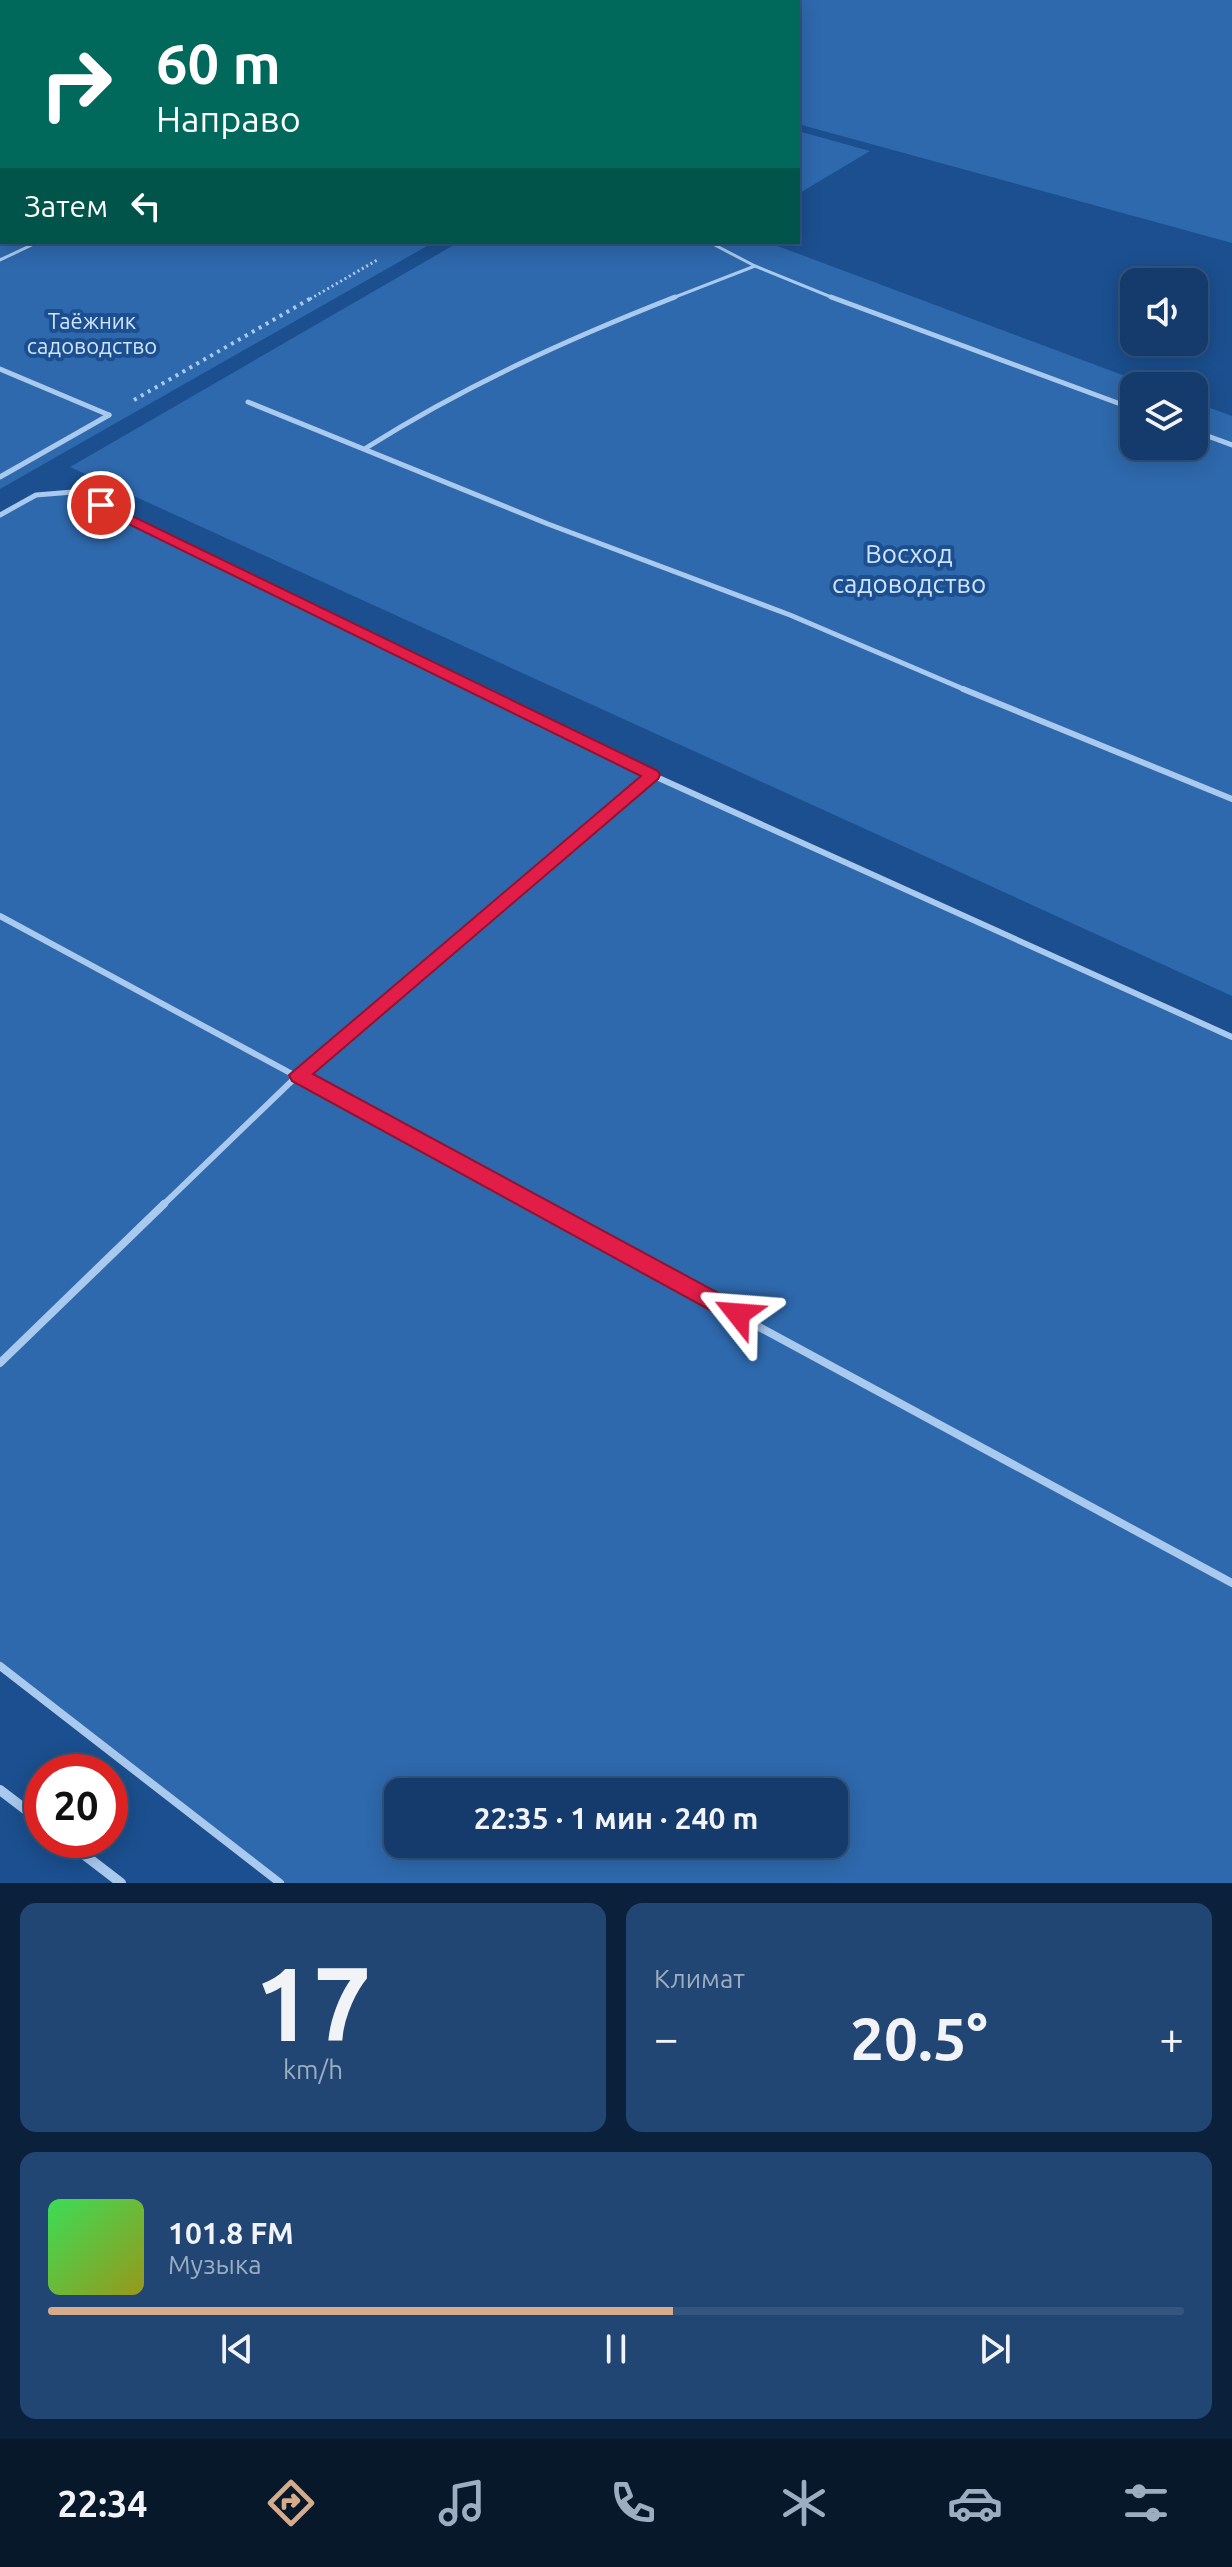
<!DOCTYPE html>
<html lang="ru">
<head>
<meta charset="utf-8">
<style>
	:root { --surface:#143b6b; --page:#214673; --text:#f1f3f6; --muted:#9dadc1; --line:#33557e; --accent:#d6ab8b }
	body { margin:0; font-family:Ubuntu,sans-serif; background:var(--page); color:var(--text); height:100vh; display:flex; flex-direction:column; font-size:30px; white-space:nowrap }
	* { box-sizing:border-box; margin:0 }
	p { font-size:26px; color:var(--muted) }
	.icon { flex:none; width:44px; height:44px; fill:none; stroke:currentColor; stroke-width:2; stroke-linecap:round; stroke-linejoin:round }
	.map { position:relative; height:1883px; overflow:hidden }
	.details { display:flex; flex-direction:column; gap:20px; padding:20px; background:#0b203b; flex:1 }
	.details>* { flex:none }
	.top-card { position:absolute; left:0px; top:0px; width:800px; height:244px; box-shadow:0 4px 20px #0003,0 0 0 2px var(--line); background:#00695c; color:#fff; overflow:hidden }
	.controls { position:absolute; left:1120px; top:268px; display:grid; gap:16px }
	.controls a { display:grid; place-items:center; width:88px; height:88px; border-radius:16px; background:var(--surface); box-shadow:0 4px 20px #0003,0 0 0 2px var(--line); font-size:40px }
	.speed { position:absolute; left:24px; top:1754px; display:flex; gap:16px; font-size:40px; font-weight:700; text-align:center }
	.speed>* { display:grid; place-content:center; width:104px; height:104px; border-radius:50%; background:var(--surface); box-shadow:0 4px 20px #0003,0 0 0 2px var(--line); line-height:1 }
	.speed .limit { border:12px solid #d22; background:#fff; color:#111 }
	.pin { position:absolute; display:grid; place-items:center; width:68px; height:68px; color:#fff; margin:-34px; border:4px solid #fff; border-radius:50%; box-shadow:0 2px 8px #0007 }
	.me { position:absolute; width:88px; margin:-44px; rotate:298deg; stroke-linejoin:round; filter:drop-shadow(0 0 6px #0008) }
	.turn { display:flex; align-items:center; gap:28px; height:168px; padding:0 24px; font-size:36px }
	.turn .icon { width:104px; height:104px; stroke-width:2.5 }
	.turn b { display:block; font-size:56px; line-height:68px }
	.then { display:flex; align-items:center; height:76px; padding:0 24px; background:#0003; gap:16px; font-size:30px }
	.big { font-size:60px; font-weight:600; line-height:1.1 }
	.details .widget { flex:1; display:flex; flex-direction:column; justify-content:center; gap:12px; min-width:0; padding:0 28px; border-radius:16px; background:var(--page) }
	.details .dial { align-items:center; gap:0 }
	.dial b { font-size:104px; line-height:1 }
	.song { display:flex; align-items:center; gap:24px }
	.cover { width:96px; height:96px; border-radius:12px; background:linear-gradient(135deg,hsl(130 70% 55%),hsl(60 70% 35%)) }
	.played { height:8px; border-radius:4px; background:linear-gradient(90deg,var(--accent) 55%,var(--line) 55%) }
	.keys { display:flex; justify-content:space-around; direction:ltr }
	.heat { display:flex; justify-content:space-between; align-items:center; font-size:44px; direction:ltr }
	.details .tiles { flex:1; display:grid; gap:20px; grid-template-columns:1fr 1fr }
	.widget:last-child { grid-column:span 2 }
	.trip { position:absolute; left:384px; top:1778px; width:464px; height:80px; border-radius:16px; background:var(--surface); box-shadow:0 4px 20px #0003,0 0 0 2px var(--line); font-weight:600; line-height:80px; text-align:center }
	.tab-bar { display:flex; height:128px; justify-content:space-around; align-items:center; background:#08182b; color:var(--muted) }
	.tab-bar .icon { width:56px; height:56px }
	.tab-bar .active { color:var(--accent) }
	.tab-bar b { font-size:36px; color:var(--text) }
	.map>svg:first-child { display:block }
	.green { fill:#2e69ad; fill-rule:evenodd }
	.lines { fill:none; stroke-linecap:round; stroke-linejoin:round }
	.path-far1 { stroke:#a9c9ee; stroke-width:3; stroke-dasharray:2 3; stroke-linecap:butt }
	.path { stroke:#a9c9ee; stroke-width:4; stroke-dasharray:3 5; stroke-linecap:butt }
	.lane-far3 { stroke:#a9c9ee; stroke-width:3 }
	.lane-far2 { stroke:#a9c9ee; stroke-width:5 }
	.lane-far1 { stroke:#a9c9ee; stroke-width:6 }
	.lane { stroke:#a9c9ee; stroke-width:8 }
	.street { stroke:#a9c9ee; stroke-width:10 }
	.route { fill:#e11d48; stroke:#92132f; stroke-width:2 }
	.labels { text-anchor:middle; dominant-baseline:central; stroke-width:8; stroke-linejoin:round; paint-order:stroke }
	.far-park-label { font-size:22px; fill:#cfe3fa; stroke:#1b4f8f }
	.park-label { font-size:26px; fill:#cfe3fa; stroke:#1b4f8f }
</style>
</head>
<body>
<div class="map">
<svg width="1232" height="1883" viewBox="0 0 1232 1883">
	<rect width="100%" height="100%" fill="#1b4f8f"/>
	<g class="green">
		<polygon points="0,0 1232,0 1232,243 798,124 798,2 2,2 2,72"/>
		<polygon points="0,75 2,242 434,242 0,489"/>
		<polygon points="798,131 870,151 798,194"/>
		<polygon points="459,242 767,242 1152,386 1134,386 1134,446 1194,446 1194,402 1232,416 1232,996 70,467"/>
		<path d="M73,492L652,775L1232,1037V1883H280L0,1666V515L36,495ZM398,1792H834V1844H398Z"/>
	</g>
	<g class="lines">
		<polyline class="path-far1" points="310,299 379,259"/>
		<polyline class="path" points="134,400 313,297"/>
		<g class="lane-far3">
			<polyline points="401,242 405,244"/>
			<polyline points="709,242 755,266"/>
			<polyline points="0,260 38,242"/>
			<polyline points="670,299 755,266 836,299"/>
		</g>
		<g class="lane-far2">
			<polyline points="831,297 1134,409"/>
			<polyline points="0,369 109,415"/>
			<polyline points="248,402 548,524 790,615 968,691"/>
			<polyline points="1194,431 1232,445"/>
			<path d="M366,448C464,386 568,339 675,297"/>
			<polyline points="0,477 109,415"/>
			<polyline points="0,515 36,495 73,492 480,691"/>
		</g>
		<g class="lane-far1">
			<polyline points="476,689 652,775 1232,1037"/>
			<polyline points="963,689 1232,799"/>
			<polyline points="0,916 536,1206"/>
			<polyline points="162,1206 298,1075 652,775"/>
		</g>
		<g class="lane">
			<polyline points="532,1204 1232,1583"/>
			<polyline points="0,1363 164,1204"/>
			<polyline points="0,1666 280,1883"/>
		</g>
		<g class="street">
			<polyline points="0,1790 42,1822"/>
			<polyline points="65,1840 121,1883"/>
		</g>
	</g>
	<polygon class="route" points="101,501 658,771 660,775 658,779 313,1074 746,1308 749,1314 746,1321 738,1323 730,1321 292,1081 289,1075 641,776 96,508 94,505"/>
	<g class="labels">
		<g class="far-park-label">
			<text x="92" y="320">Таёжник<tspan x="92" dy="25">садоводство</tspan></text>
		</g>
		<g class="park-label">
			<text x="909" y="553">Восход<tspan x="909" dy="30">садоводство</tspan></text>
		</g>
	</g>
</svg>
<div class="controls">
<a><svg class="icon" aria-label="sound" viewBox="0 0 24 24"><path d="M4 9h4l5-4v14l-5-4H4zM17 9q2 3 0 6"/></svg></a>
<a><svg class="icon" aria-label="layers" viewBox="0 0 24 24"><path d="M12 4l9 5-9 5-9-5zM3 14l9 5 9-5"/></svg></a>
</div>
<div class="speed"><div class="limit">20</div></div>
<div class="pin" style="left:101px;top:505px;background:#d93025"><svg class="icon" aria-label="arrive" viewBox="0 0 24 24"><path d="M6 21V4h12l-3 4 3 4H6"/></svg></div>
<svg class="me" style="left:738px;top:1314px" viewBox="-20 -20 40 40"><path d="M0-17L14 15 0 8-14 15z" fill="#e11d48" stroke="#fff" stroke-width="4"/></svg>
<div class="trip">22:35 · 1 мин · 240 m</div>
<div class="top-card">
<div class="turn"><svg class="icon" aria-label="right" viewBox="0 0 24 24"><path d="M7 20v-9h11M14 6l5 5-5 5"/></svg><div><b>60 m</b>Направо</div></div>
<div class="then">Затем<svg class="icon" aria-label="left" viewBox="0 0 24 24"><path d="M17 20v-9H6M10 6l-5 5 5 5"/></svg></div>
</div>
</div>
<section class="details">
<div class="tiles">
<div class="widget dial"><b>17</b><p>km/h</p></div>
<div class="widget"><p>Климат</p>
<div class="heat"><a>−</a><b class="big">20.5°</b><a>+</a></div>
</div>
<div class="widget">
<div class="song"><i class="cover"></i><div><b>101.8 FM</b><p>Музыка</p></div></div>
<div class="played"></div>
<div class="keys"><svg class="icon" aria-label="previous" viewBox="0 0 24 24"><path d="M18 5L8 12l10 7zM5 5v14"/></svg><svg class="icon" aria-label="pause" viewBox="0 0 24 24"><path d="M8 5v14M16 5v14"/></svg><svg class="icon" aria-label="next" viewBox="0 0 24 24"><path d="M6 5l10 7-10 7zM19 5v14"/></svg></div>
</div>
</div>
</section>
<nav class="tab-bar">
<b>22:34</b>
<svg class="icon active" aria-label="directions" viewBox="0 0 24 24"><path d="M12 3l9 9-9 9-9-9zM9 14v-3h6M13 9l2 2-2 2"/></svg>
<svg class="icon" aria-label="music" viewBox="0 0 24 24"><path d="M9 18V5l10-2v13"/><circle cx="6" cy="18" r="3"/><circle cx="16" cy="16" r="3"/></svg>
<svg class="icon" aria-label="phone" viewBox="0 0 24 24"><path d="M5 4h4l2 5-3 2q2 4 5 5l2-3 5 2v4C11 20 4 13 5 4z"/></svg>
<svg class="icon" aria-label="climate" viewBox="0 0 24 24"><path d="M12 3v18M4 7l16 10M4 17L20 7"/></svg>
<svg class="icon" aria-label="car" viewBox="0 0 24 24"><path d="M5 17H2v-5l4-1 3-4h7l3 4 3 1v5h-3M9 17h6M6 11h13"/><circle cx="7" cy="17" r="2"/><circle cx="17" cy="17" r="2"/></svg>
<svg class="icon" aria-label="filters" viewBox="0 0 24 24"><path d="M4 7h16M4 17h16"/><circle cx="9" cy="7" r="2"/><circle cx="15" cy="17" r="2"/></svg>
</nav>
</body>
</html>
